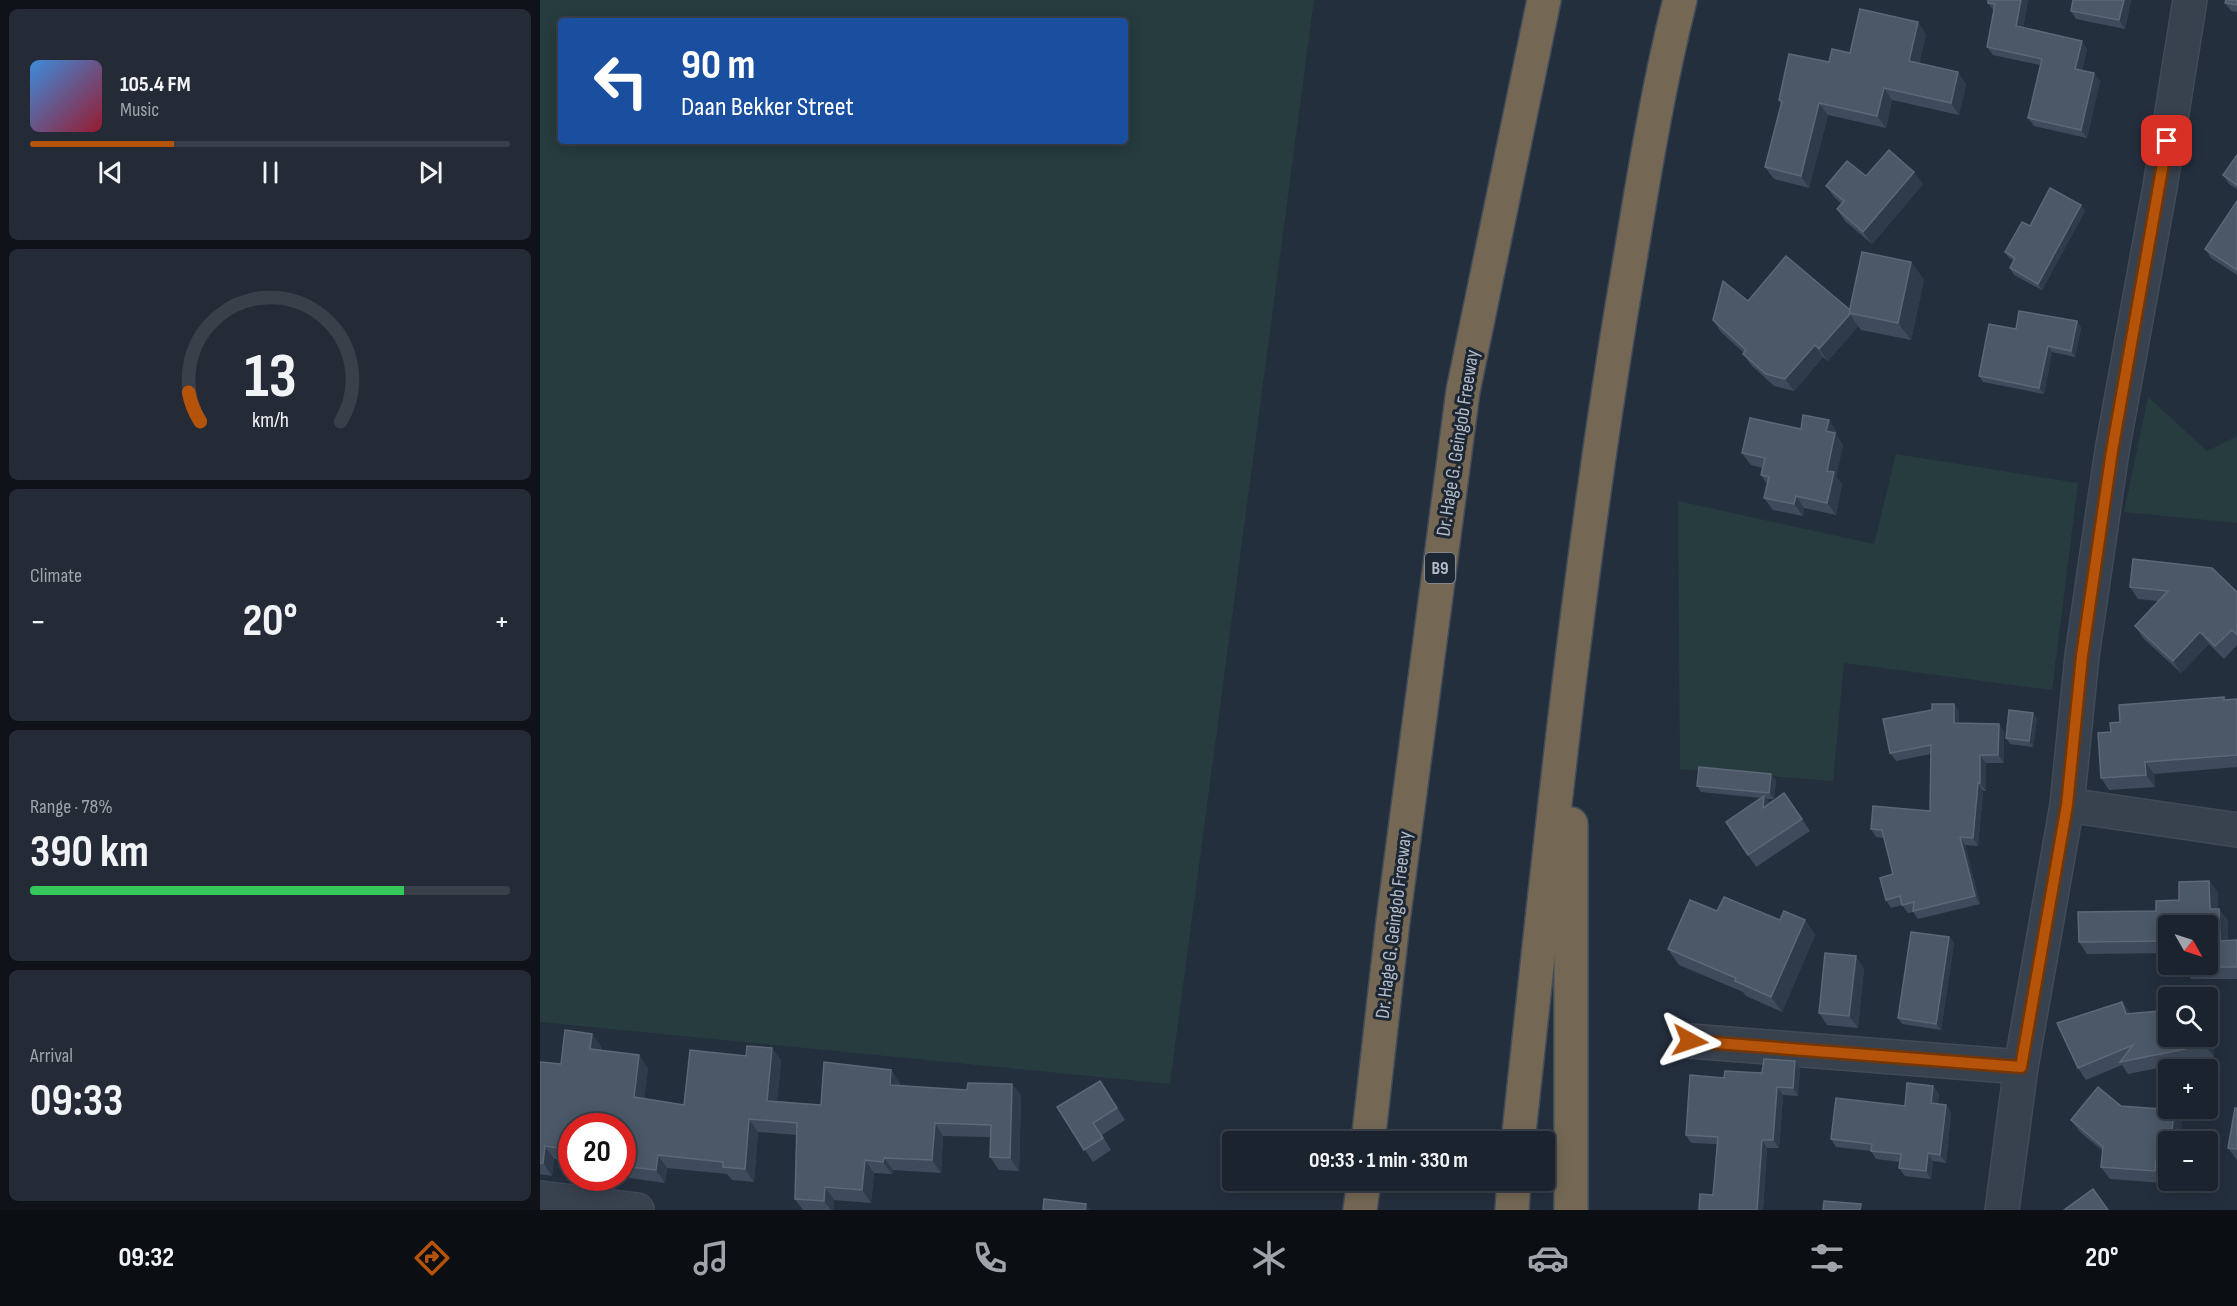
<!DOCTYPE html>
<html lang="en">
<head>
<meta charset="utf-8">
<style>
	:root { --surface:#1b232e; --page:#242b36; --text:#f1f3f6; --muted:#a0a4aa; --line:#39404a; --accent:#b45309 }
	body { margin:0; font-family:"Sofia Sans Condensed",sans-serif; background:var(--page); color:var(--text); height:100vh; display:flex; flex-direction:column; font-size:22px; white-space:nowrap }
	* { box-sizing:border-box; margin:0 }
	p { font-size:20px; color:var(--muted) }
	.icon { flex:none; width:33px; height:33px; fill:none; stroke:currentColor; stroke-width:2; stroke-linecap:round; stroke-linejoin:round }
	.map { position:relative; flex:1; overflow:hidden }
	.drawer { display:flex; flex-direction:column; gap:9px; padding:9px; background:#0f1319; width:540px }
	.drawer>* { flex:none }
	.top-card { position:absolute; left:18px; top:18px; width:570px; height:126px; border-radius:6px; box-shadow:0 3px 15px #0003,0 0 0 2px var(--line); background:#1a4fa0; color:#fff; overflow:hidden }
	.needle { width:39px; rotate:129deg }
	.tools { position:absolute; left:1618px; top:915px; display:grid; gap:12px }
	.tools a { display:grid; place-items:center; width:60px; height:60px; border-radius:6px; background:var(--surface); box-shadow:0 3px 15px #0003,0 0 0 2px var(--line); font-size:30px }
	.speed { position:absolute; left:18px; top:1113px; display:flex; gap:12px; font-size:30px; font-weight:700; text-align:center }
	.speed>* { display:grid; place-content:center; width:78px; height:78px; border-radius:50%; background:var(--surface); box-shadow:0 3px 15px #0003,0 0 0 2px var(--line); line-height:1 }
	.speed .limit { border:9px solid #d22; background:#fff; color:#111 }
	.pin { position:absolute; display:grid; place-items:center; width:51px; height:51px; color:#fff; margin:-26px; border-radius:12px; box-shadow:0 3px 9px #0006 }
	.me { position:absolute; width:66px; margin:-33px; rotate:95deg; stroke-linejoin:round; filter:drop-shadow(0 0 4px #0008) }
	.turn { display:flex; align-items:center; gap:21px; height:126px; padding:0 24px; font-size:27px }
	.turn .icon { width:78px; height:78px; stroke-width:2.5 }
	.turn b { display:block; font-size:42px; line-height:51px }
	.big { font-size:45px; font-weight:700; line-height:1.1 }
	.drawer .card { flex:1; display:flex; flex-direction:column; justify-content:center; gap:9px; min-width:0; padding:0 21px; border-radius:9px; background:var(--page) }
	.drawer .dial { align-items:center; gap:0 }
	.dial svg { height:156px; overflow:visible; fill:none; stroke:var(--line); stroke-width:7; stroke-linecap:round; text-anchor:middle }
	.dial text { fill:var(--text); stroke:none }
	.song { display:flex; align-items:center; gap:18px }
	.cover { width:72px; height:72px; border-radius:9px; background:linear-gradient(135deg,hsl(210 70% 55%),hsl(350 70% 35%)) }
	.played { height:6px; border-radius:3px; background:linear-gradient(90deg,var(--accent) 30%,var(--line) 30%) }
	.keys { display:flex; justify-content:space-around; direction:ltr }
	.heat { display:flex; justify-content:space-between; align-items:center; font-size:33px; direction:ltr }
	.charge { height:9px; border-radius:4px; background:linear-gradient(90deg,#34c759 78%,var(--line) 0) }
	.trip { position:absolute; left:682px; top:1131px; width:333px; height:60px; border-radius:6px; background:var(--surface); box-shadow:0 3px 15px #0003,0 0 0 2px var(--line); font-weight:700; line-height:60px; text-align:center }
	.tabs { display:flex; height:96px; justify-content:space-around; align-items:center; background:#0b0e12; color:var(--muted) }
	.tabs .icon { width:42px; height:42px }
	.tabs .selected { color:var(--accent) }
	.tabs b { font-size:27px; color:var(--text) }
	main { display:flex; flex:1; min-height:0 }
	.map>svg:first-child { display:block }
	.green { fill:#263c3f; fill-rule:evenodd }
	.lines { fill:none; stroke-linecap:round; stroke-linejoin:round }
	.minor-casing { stroke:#414a57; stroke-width:36 }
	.highway-casing { stroke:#434c59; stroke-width:36 }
	.minor { stroke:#38414e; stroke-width:33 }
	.highway { stroke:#746855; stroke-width:33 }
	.wall { fill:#3f4b5c }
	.shaded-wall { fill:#2f3b4b }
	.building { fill:#4b5868; stroke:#5c6777; stroke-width:1.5 }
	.route-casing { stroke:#753606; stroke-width:15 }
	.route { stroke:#b45309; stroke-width:10 }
	.labels { text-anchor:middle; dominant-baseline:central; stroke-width:6; stroke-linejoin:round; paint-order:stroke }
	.shield { fill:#1d2633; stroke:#878f9c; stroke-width:1.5 }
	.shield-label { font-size:18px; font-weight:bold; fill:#b4bcc9 }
	.street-label { font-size:20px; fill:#b4bcc9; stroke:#1d2633 }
</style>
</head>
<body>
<main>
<section class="drawer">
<div class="card">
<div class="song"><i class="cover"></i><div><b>105.4 FM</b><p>Music</p></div></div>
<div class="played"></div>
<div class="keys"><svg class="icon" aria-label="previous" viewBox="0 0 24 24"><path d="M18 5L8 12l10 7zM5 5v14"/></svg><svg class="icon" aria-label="pause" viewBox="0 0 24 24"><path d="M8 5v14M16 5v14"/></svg><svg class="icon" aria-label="next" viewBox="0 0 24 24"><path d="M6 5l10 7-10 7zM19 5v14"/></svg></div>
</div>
<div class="card dial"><svg viewBox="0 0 100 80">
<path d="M14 69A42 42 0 1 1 86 69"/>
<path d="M14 69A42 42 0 0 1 8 54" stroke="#b45309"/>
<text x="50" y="56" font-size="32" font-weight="700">13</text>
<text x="50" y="72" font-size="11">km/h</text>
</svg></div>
<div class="card"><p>Climate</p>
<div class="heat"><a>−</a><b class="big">20°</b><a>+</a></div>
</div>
<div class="card"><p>Range · 78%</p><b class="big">390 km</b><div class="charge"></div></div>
<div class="card"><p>Arrival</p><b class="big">09:33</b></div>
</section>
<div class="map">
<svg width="1697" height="1210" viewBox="0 0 1697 1210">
	<rect width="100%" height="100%" fill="#242f3e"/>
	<g class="green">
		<path d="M0,0H774L630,1084L0,1022ZM21,21H585V141H21Z"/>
		<polygon points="1608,397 1667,451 1697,436 1697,523 1584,512"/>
		<polygon points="1356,454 1538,483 1512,690 1304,663 1293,781 1140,769 1138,501 1334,544"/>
	</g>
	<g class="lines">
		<defs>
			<g id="minor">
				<polyline points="1527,805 1697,830"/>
				<polyline points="1150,1041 1481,1067"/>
				<polyline points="0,1198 97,1210"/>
				<polyline points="1462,1210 1481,1067 1527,805 1542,656 1572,451 1620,187 1650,0"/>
			</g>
			<g id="highway">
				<polyline points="828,1142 853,921 923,391 1004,0"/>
				<path d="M978,1142C1008,865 1036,588 1081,313C1099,208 1114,103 1140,0"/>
				<polyline points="820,1210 824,1180"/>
				<polyline points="972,1210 974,1180"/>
				<polyline points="1031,1210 1031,824"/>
			</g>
		</defs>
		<use href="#minor" class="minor-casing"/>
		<use href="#highway" class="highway-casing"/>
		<use href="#minor" class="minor"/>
		<use href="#highway" class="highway"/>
	</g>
	<g class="wall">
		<polygon points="1448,0 1488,0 1483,28 1547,49 1542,70 1560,81 1547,138 1494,126 1488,118 1500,65 1453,55 1447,47 1454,11 1448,3"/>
		<polygon points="1591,0 1585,29 1536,19 1531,11"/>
		<polygon points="1697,0 1697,12 1691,11 1685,3"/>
		<polygon points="1386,34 1379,63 1426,84 1419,115 1352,100 1346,128 1288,115 1269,188 1234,179 1225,167 1241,104 1239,100 1289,62 1310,53"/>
		<polygon points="1697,155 1697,189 1689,184 1683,175"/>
		<polygon points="1326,176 1383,184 1332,244 1305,221 1297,209 1302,204 1295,198 1286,186"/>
		<polygon points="1697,201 1697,275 1671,258 1665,249"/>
		<polygon points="1541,205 1545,211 1502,290 1474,275 1470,268 1474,261 1469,258 1465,252 1490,226"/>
		<polygon points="1371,262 1384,280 1371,340 1321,330 1318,326 1288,361 1283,357 1254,391 1234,386 1212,366 1203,354 1204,353 1181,332 1173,320 1208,301 1310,310"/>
		<polygon points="1537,321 1541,328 1535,357 1512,352 1504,394 1443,382 1439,376 1476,329"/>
		<polygon points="1261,429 1297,432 1296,435 1303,445 1296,476 1302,484 1296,515 1264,508 1263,516 1233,510 1224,498 1227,484 1221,475 1223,468 1211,465 1202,453"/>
		<polygon points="1590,587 1697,592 1697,645 1684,659 1669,644 1641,673 1603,638 1595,626 1618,601 1598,599"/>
		<polygon points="1697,699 1697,767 1614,774 1615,787 1569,790 1561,778 1571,732 1580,722 1686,700"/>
		<polygon points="1414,704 1419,712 1419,723 1464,732 1464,763 1446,763 1446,791 1443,791 1438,846 1425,845 1440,904 1378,919 1373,912 1368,913 1362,905 1351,908 1346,900 1353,874 1344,838 1336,837 1331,829 1390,811 1391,754 1356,761 1350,753 1392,710"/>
		<polygon points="1493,713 1497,719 1493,747 1470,744 1466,738"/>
		<polygon points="1236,780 1234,799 1226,799 1230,803 1244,793 1270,831 1216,867 1186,822 1221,798 1161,792 1157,786"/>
		<polygon points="1669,881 1678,893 1678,909 1679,909 1688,921 1688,941 1697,940 1697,979 1651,979 1643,967 1668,964 1629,926 1629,953 1547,954 1539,942 1639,900"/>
		<polygon points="1177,911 1240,920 1265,920 1275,935 1242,1012 1206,996 1203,992 1139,965 1128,949"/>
		<polygon points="1409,937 1414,943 1401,1030 1362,1024 1358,1018"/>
		<polygon points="1324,968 1318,1028 1287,1025 1279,1013"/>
		<polygon points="1582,1002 1590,1013 1668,1036 1668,1013 1672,1019 1674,1057 1588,1074 1582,1065 1546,1080 1538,1068"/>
		<polygon points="61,1046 61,1051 108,1068 104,1099 144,1105 206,1056 232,1048 241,1061 237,1101 281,1105 351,1070 360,1083 360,1086 427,1090 472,1084 481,1096 479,1171 459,1170 450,1157 450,1137 403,1136 401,1173 353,1170 352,1174 334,1173 331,1203 294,1200 293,1210 263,1210 255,1199 257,1135 218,1132 214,1182 192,1180 187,1174 127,1168 125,1183 82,1177 82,1126 32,1126 32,1162 14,1159 12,1176 0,1174 0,1062 21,1064"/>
		<polygon points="1260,1069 1258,1096 1243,1095 1239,1148 1227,1148 1223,1210 1159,1210 1173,1195 1177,1144 1151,1143 1146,1135 1184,1078"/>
		<polygon points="1393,1086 1399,1094 1398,1104 1406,1105 1411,1113 1406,1163 1393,1161 1391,1179 1365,1176 1359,1168 1360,1162 1336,1159 1331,1151 1296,1147 1291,1139 1365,1106"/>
		<polygon points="568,1093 585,1120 562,1135 571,1150 553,1162 517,1107"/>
		<polygon points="1581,1106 1642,1122 1629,1142 1629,1171 1625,1171 1623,1183 1570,1179 1561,1167 1563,1151 1540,1132 1531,1120"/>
		<polygon points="1697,1108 1697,1160 1688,1148"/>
	</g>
	<g class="shaded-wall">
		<polygon points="1481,0 1488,0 1482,35 1476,26"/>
		<polygon points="1584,0 1591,0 1585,29 1579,20"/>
		<polygon points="1378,22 1386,34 1377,73 1369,61"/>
		<polygon points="1542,41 1547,49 1541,77 1535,69"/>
		<polygon points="1418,72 1426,84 1419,115 1411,103"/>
		<polygon points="1554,73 1560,81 1547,138 1541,130"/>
		<polygon points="1344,88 1352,100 1346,128 1337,116"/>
		<polygon points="1279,103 1288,115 1269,188 1261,176"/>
		<polygon points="1374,172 1383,184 1332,244 1323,232"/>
		<polygon points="1541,205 1545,211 1502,290 1498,284"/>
		<polygon points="1371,262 1384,280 1371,340 1358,323"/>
		<polygon points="1310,314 1318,326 1288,361 1279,349"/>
		<polygon points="1537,321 1541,328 1535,357 1531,351"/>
		<polygon points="1275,345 1283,357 1254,391 1245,379"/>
		<polygon points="1508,346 1512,352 1504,394 1499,388"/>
		<polygon points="1289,420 1297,432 1296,435 1303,445 1296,476 1302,484 1296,515 1287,503 1286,431"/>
		<polygon points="1256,496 1264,508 1263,516 1254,504"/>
		<polygon points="1660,632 1669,644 1641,673 1633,661"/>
		<polygon points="1414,704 1419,712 1419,731 1414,723"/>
		<polygon points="1493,713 1497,719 1493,747 1489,741"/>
		<polygon points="1459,724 1464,732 1464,763 1458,755"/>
		<polygon points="1440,755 1446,763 1446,791 1440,783"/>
		<polygon points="1605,762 1614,774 1615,787 1606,775"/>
		<polygon points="1231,774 1236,780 1234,799 1229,793"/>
		<polygon points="1438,783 1443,791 1438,846 1433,838"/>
		<polygon points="1224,796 1233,808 1223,808"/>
		<polygon points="1420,837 1425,845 1440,904 1435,896"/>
		<polygon points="1669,881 1678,893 1678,921 1670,909"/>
		<polygon points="1679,909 1688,921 1688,953 1680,941"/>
		<polygon points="1265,920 1275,935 1242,1012 1231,997"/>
		<polygon points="1409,937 1414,943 1401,1030 1396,1024"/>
		<polygon points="1316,956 1324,968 1318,1028 1309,1016"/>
		<polygon points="1582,1002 1590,1014 1586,1014"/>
		<polygon points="1668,1013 1672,1019 1674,1057 1665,1045 1665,1036 1668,1036"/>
		<polygon points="52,1034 61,1046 59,1062 50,1049"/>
		<polygon points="232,1048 241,1061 236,1113 227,1101"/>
		<polygon points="99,1055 108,1068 103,1110 94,1097"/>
		<polygon points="1255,1061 1260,1069 1258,1096 1253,1088"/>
		<polygon points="351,1070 360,1083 359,1098 350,1085"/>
		<polygon points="472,1084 481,1096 479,1171 470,1158"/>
		<polygon points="1393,1086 1399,1094 1397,1111 1391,1103"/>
		<polygon points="1237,1087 1243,1095 1239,1148 1233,1140"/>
		<polygon points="1406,1105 1411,1113 1406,1163 1400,1155"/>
		<polygon points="1634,1110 1642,1122 1640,1142 1631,1142"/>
		<polygon points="209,1119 218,1132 214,1182 205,1169"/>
		<polygon points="395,1123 403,1136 401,1173 392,1160"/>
		<polygon points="1222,1140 1227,1148 1223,1210 1217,1210"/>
		<polygon points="5,1146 14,1159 12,1176 3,1163"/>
		<polygon points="1388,1153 1393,1161 1391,1179 1386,1171"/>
		<polygon points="118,1155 127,1168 125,1183 116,1170"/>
		<polygon points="344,1158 353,1170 352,1174 343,1162"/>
		<polygon points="1616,1159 1625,1171 1623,1183 1615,1171"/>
		<polygon points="325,1160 334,1173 331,1203 322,1190"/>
		<polygon points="285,1187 294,1200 293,1210 291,1210 284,1201"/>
		<polygon points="546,1204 550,1210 545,1210"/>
	</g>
	<g class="building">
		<polygon points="1448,0 1481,0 1476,26 1542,41 1535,69 1554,73 1541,130 1488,118 1502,59 1447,47 1455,4 1448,3"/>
		<polygon points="1533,0 1584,0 1579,20 1531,11"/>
		<polygon points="1686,0 1697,0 1697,5 1685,3"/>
		<polygon points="1320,9 1378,22 1369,61 1418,72 1411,103 1344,88 1337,116 1279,103 1261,176 1225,167 1242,101 1239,100 1249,54 1289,62 1292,49 1310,53"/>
		<polygon points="1349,150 1374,172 1323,232 1297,209 1304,201 1286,186 1307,161 1326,176"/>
		<polygon points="1697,155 1697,185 1683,175"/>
		<polygon points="1510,188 1541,205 1498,284 1470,268 1475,258 1465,252 1482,222 1490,226"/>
		<polygon points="1697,201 1697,270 1665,249"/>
		<polygon points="1322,252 1371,262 1358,323 1309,313"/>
		<polygon points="1246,256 1310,310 1309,313 1310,314 1279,349 1275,345 1245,379 1226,374 1203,354 1206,350 1173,320 1183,281 1208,301"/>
		<polygon points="1479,311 1537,321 1531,351 1508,346 1499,388 1439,376 1449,324 1476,329"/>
		<polygon points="1263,415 1289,420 1286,431 1295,433 1287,471 1294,472 1287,503 1256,496 1254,504 1224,498 1229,477 1221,475 1225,458 1202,453 1210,418 1261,429"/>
		<polygon points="1593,559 1672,568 1697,592 1697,635 1692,630 1675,646 1660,632 1633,661 1595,626 1628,591 1590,587"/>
		<polygon points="1684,697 1684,700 1697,699 1697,755 1605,762 1606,775 1561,778 1558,733 1571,732 1570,723 1580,722 1579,705"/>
		<polygon points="1392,704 1414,704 1414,723 1459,724 1458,755 1440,755 1440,783 1438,783 1433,838 1420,837 1435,896 1373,911 1374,902 1362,905 1360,896 1346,900 1340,878 1353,874 1342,830 1331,829 1333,806 1390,811 1391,745 1350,753 1343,719 1392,710"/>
		<polygon points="1469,710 1493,713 1489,741 1466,738"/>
		<polygon points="1159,767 1231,774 1229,793 1157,786"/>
		<polygon points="1244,793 1262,819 1208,855 1186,822 1224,796 1223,808"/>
		<polygon points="1669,881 1670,909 1679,909 1680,941 1697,940 1697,967 1643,967 1643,964 1668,964 1668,926 1629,926 1629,941 1539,942 1538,912 1616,911 1616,901 1639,900 1639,882"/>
		<polygon points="1184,897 1240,920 1244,911 1265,920 1231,997 1195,981 1196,978 1128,949 1150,900 1177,911"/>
		<polygon points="1371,932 1409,937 1396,1024 1358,1018"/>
		<polygon points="1285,953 1316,956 1309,1016 1279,1013"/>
		<polygon points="1582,1002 1586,1014 1629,1010 1629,1036 1665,1036 1665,1045 1580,1062 1593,1045 1538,1068 1517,1023"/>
		<polygon points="25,1030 52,1034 50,1049 99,1055 94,1097 144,1105 150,1050 206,1056 207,1046 232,1048 227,1101 281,1105 284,1062 351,1070 350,1085 427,1090 428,1083 472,1084 470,1158 450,1157 451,1125 395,1123 392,1160 344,1158 343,1162 325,1160 322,1190 285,1187 284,1201 255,1199 257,1123 209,1119 205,1169 183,1167 183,1162 118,1155 116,1170 82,1166 82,1126 32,1126 32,1150 5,1146 3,1163 0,1163 0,1062 21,1064"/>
		<polygon points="1224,1059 1255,1061 1253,1088 1237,1087 1233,1140 1222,1140 1217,1210 1159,1210 1160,1194 1173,1195 1178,1137 1146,1135 1150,1075 1184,1078 1185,1071 1222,1073"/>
		<polygon points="560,1081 577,1108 553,1123 563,1138 544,1150 517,1107"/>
		<polygon points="1367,1083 1393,1086 1391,1103 1406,1105 1400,1155 1388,1153 1386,1171 1359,1168 1361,1154 1331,1151 1332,1144 1291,1139 1296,1098 1365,1106"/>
		<polygon points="1558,1087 1581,1106 1634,1110 1631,1142 1629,1142 1629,1160 1616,1159 1615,1171 1561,1167 1563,1147 1531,1120"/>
		<polygon points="1695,1108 1697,1108 1697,1149 1688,1148"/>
		<polygon points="1553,1189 1568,1210 1524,1210"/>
		<polygon points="504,1199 546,1204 545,1210 503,1210"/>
		<polygon points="1284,1201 1321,1204 1320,1210 1283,1210"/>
	</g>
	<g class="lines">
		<defs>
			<polyline id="route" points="1150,1041 1481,1067 1527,805 1542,656 1572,451 1627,141"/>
		</defs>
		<use href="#route" class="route-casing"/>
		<use href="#route" class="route"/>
	</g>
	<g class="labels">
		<rect class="shield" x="885" y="553" width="30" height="30" rx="4.5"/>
		<g class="shield-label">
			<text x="900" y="568">B9</text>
		</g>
		<g class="street-label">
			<text transform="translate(918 443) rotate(-81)">Dr. Hage G. Geingob Freeway</text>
			<text transform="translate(854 925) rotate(-83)">Dr. Hage G. Geingob Freeway</text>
		</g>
	</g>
</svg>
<div class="tools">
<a><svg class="needle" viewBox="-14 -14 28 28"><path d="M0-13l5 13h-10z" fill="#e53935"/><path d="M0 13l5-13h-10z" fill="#a0a4aa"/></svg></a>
<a><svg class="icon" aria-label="search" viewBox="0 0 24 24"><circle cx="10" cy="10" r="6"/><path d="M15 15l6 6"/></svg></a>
<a>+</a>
<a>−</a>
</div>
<div class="speed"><div class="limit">20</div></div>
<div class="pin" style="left:1627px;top:141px;background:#d93025"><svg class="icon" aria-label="arrive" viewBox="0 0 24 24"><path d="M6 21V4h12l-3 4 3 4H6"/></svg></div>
<svg class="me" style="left:1150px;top:1041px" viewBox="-20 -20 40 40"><path d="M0-17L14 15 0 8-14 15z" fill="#b45309" stroke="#fff" stroke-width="4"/></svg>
<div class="trip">09:33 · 1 min · 330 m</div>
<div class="top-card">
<div class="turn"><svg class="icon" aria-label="left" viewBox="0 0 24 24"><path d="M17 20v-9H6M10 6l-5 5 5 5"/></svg><div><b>90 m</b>Daan Bekker Street</div></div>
</div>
</div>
</main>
<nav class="tabs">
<b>09:32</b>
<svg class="icon selected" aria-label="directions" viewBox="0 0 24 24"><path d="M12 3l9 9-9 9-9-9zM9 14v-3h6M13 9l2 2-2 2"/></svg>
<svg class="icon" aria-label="music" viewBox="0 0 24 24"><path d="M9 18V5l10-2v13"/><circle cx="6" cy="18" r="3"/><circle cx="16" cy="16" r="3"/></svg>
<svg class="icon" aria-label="phone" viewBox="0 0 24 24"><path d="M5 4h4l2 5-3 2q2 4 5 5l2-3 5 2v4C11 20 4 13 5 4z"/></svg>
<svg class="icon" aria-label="climate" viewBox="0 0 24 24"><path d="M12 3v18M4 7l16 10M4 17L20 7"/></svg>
<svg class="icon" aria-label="car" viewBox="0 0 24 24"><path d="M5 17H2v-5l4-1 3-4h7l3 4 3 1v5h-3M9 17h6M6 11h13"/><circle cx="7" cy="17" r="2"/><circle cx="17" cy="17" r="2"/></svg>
<svg class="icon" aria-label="filters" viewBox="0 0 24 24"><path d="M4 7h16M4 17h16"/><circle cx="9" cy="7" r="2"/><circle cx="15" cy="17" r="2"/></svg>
<b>20°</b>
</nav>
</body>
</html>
